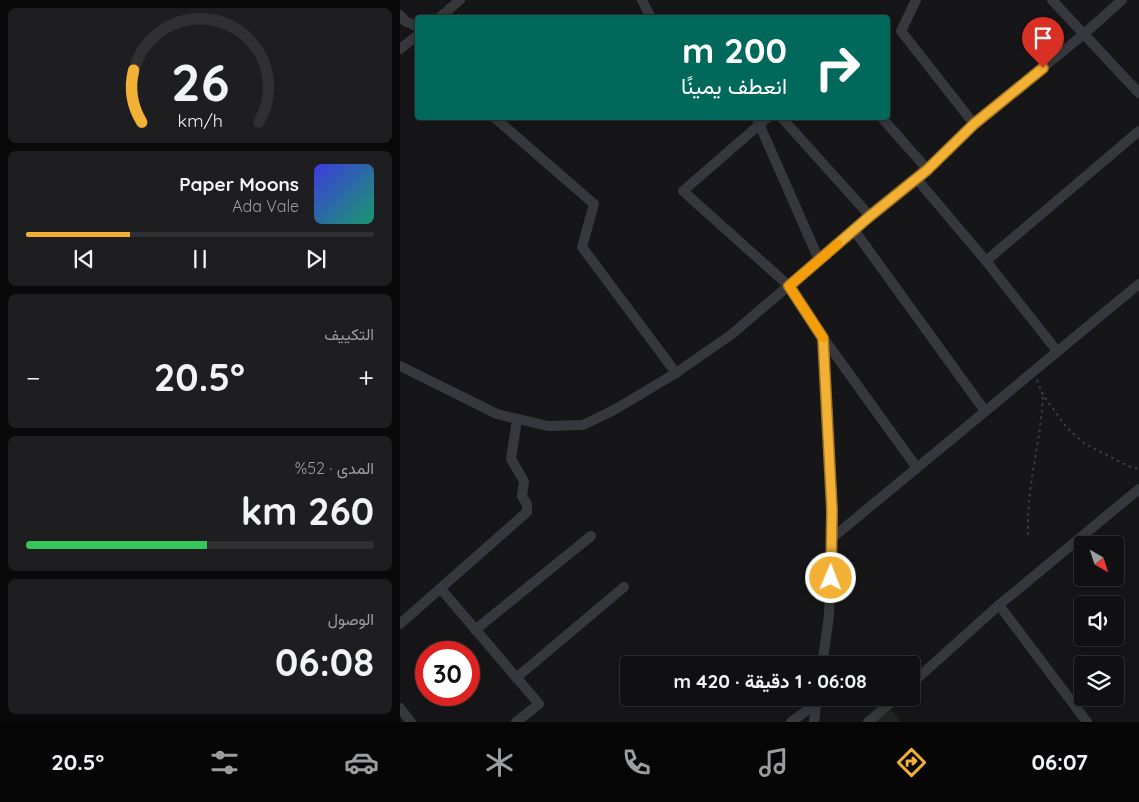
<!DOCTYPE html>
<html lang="ar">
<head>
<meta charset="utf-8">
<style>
	:root { --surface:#101012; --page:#1e1e20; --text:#f1f3f6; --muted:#9c9d9f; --line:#303032; --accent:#f2b134 }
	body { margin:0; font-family:Quicksand,Vazirmatn,sans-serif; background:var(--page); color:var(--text); direction:rtl; height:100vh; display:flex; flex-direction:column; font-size:19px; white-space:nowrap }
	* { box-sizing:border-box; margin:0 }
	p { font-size:16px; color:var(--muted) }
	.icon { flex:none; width:28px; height:28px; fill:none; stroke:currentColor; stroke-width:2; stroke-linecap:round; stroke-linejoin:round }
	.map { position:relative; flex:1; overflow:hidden; direction:ltr }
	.drawer { display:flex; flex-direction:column; gap:8px; padding:8px; background:#09090a; width:400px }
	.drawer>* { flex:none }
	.top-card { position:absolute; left:15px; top:15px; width:475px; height:105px; border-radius:5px; box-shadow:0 2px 12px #0003,0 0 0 1px var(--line); direction:rtl; background:#00695c; color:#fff; overflow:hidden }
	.needle { width:32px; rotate:141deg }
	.tools { position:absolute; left:674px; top:536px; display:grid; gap:10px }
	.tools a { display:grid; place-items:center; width:50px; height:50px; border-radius:5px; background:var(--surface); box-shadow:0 2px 12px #0003,0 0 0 1px var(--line); font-size:25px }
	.speed { position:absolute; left:15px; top:641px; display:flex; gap:10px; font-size:25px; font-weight:700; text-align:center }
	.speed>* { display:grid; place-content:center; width:65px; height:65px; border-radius:50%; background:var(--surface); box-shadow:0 2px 12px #0003,0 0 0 1px var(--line); line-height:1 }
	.speed .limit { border:8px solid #d22; background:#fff; color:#111 }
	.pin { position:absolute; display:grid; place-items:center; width:42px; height:42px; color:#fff; margin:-51px -21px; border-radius:50% 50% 50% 0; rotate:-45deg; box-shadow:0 0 5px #0007 }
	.pin .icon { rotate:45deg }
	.me { position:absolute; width:55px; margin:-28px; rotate:1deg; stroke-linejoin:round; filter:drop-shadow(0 0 4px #0008) }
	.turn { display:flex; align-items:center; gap:18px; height:105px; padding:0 20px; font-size:22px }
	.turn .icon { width:65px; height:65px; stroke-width:2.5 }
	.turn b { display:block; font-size:35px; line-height:42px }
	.big { font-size:38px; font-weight:700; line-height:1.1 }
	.drawer .tile { flex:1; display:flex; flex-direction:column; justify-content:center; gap:8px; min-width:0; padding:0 18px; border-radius:8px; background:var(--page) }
	.drawer .dial { align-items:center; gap:0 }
	.dial svg { height:130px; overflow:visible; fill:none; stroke:var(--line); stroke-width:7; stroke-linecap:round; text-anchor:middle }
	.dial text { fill:var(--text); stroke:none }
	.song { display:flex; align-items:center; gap:15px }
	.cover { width:60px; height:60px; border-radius:8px; background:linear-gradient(135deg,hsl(240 70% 55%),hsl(160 70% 35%)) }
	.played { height:5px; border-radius:2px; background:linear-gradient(90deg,var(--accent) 30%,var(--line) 30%) }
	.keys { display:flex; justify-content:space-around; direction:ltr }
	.heat { display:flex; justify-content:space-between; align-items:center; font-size:28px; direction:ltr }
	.charge { height:8px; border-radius:4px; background:linear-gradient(90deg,#34c759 52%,var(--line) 0) }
	.trip { position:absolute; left:220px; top:656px; width:300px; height:50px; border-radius:5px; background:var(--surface); box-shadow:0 2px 12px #0003,0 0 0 1px var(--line); font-weight:700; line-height:50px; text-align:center; direction:rtl }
	.tab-bar { display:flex; height:80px; justify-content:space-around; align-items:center; background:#060607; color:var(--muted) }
	.tab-bar .icon { width:35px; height:35px }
	.tab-bar .current { color:var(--accent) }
	.tab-bar b { font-size:22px; color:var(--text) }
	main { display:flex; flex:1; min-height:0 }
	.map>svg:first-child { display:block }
	.garden { fill:#1e261f }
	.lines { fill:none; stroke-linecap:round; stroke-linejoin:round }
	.path { stroke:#3d3f44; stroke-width:2; stroke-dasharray:2.5 4; stroke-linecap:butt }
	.minor { stroke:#37383d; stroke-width:10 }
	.route-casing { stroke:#9d7322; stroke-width:12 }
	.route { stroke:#f2b134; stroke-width:9 }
	.slow { stroke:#f59e0b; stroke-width:9 }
</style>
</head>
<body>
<main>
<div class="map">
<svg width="739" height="722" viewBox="0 0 739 722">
	<rect width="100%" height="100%" fill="#161618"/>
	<polygon class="garden" points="490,709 502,722 472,722 474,720"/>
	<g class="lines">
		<g class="path">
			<polyline points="637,380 643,395 667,428 685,444 728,466 739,469"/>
			<path d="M628,535C626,487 641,443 643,395"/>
		</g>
		<g class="minor">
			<polyline points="242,0 251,18"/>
			<polyline points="516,0 501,31 574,124"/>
			<polyline points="652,0 739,93"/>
			<polyline points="0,15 5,21 18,27"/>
			<polyline points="39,18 60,0"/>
			<polyline points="0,49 18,35"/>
			<polyline points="95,118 194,204 182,247 276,373"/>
			<polyline points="367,118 283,191 389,286 423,338 432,510 429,616 422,665"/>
			<polyline points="382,118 470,216"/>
			<polyline points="482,118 527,169"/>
			<polyline points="357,119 419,260"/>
			<polyline points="516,178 586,261 657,351"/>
			<polyline points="454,230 585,411"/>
			<polyline points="586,261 739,131"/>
			<polyline points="424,339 517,468"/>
			<polyline points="0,366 97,414 148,426 183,425 214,410 276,373 332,334 470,216 527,169 574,124 684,34 722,0"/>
			<polyline points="431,539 739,284"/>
			<polyline points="41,589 139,704 116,722"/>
			<polyline points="599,605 687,722"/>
			<polyline points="0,624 127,512 127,504 122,496 124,481 111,459 117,419"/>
			<polyline points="75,630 191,536"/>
			<polyline points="116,678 224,587"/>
			<polyline points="511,684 599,605 739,489"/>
			<polyline points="0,708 11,722"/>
			<polyline points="391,722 417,703"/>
			<polyline points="414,722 417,698"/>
			<polyline points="468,722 496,698"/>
		</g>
	</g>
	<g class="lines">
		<defs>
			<polyline id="route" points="431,578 432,510 423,338 389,286 470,216 527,170 574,124 643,68"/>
		</defs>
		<use href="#route" class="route-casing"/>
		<use href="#route" class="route"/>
		<polyline class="slow" points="423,338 389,286 438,244"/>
	</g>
</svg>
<div class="tools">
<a><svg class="needle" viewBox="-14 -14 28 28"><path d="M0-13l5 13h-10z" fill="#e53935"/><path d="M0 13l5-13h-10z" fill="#9c9d9f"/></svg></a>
<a><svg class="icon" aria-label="sound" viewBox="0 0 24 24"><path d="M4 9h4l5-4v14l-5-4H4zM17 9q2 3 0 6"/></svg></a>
<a><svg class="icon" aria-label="layers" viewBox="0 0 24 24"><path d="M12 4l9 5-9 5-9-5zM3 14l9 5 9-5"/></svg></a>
</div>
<div class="speed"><div class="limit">30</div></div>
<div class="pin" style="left:643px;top:68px;background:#d93025"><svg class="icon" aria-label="arrive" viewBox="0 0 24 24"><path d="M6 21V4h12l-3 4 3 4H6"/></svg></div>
<svg class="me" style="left:431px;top:578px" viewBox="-20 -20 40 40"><circle r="17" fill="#f2b134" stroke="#fff" stroke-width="3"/><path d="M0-11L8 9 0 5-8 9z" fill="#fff"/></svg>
<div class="trip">06:08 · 1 دقيقة · 420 m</div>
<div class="top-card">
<div class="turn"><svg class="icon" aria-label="right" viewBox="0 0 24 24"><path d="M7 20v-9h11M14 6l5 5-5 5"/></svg><div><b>200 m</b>انعطف يمينًا</div></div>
</div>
</div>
<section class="drawer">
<div class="tile dial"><svg viewBox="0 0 100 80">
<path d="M14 69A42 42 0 1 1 86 69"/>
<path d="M14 69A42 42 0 0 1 9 37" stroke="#f2b134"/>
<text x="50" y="56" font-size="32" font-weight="700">26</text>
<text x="50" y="72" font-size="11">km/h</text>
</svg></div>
<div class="tile">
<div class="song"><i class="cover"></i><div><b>Paper Moons</b><p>Ada Vale</p></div></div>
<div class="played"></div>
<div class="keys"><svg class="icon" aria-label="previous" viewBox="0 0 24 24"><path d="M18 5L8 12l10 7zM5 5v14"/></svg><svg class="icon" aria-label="pause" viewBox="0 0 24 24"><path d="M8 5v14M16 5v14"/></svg><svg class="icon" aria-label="next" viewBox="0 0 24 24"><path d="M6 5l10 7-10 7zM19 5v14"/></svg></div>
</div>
<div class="tile"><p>التكييف</p>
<div class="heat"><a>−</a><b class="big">20.5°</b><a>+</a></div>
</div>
<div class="tile"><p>المدى · 52%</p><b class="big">260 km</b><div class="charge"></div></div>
<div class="tile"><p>الوصول</p><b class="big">06:08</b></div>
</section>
</main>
<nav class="tab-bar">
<b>06:07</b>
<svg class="icon current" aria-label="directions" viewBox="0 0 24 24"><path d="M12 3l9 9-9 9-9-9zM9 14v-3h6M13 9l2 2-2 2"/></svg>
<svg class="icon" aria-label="music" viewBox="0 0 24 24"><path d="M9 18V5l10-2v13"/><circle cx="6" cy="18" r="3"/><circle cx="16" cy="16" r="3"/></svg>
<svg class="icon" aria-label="phone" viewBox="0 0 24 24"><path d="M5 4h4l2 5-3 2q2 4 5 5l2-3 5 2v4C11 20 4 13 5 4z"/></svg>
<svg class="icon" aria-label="climate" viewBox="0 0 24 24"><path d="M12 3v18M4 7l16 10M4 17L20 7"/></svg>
<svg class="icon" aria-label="car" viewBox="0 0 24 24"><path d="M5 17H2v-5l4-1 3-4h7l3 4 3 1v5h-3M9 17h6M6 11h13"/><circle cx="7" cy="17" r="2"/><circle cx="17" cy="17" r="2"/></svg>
<svg class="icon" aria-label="filters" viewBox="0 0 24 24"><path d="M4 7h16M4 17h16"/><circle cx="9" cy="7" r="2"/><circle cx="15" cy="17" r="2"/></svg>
<b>20.5°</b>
</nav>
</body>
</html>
